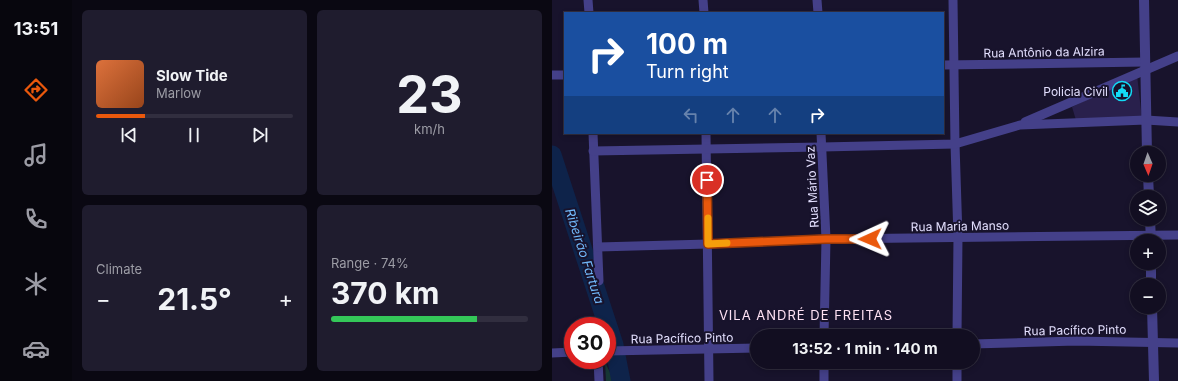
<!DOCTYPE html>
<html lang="en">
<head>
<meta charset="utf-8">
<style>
	:root { --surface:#120e21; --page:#1f1c2e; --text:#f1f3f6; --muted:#9c9ca5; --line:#312e3f; --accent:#ea580c }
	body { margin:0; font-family:Inter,sans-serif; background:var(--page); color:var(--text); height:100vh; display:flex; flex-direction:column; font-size:15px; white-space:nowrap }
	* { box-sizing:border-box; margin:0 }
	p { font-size:13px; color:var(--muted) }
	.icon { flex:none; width:22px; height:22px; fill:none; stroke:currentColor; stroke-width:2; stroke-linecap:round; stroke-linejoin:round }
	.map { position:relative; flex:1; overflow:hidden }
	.details { display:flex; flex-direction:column; gap:10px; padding:10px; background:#0a0812; width:480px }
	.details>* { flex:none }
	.top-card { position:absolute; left:12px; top:12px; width:380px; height:122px; border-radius:0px; box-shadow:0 2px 6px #0003,0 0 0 1px var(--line); background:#1a4fa0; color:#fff; overflow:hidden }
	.needle { width:26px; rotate:178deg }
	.buttons { position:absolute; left:578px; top:146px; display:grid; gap:8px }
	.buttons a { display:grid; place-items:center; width:36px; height:36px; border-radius:50%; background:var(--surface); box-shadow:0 2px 6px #0003,0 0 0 1px var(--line); font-size:20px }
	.speed { position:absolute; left:12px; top:317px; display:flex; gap:8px; font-size:20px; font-weight:700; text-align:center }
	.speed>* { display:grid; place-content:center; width:52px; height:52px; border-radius:50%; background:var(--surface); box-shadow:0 2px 6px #0003,0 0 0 1px var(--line); line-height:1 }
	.speed .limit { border:6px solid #d22; background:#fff; color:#111 }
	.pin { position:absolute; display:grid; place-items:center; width:34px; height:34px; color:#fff; margin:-17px; border:2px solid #fff; border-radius:50%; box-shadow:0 1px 4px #0007 }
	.me { position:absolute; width:44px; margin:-22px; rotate:269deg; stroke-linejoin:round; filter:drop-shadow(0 0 3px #0008) }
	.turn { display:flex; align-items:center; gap:14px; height:84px; padding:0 16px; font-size:18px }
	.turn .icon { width:52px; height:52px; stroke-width:2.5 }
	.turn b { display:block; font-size:28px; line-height:34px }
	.lanes { display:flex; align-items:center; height:38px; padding:0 16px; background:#0003; justify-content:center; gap:20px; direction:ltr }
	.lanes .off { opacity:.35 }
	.big { font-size:30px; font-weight:700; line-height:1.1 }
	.details .widget { flex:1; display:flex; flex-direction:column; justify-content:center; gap:6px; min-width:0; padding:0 14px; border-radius:6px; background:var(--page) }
	.details .dial { align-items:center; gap:0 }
	.dial b { font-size:52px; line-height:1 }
	.song { display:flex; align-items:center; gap:12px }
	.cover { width:48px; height:48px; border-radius:6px; background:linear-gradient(135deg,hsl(20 70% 55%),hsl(20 70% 35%)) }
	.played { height:4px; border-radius:2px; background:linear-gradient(90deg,var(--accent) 25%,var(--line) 25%) }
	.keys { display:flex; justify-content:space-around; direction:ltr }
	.heat { display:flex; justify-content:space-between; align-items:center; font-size:22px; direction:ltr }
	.charge { height:6px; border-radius:3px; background:linear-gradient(90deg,#34c759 74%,var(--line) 0) }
	.details .tiles { flex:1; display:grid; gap:10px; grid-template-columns:repeat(2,1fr) }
	.trip { position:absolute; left:198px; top:329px; width:230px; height:40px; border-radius:20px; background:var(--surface); box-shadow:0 2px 6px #0003,0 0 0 1px var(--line); font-weight:700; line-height:40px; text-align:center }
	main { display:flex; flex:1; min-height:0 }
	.dock { display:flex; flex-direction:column; width:72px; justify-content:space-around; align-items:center; background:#07060d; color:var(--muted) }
	.dock .icon { width:28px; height:28px }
	.dock .current { color:var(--accent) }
	.dock b { font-size:18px; color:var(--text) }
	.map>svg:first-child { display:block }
	.green { fill:#163635 }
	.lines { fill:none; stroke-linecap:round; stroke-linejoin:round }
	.river { stroke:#0e234a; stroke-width:19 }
	.building { fill:#29204c }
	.minor { stroke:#444089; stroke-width:9 }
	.tertiary { stroke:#444089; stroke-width:10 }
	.route-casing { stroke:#983908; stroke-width:10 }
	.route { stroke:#ea580c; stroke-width:7 }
	.slow { stroke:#f59e0b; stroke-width:7 }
	.labels { text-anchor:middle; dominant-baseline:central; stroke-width:4; stroke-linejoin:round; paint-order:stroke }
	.street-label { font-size:12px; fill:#e3dffe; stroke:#18132c }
	.poi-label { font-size:12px; fill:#e3dffe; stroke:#18132c; text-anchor:end }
	.water-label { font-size:13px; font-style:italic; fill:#71b8fa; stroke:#18132c }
	.neighbourhood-label { font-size:13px; letter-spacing:1px; fill:#fee1f3; stroke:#18132c }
</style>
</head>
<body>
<main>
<nav class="dock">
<b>13:51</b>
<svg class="icon current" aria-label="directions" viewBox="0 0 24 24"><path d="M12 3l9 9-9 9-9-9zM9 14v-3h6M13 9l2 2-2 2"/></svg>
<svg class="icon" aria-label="music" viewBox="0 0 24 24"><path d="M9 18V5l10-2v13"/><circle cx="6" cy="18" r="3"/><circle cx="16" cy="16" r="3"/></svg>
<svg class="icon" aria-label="phone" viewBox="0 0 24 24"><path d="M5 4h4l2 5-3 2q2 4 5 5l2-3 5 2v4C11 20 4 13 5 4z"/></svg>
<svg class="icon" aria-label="climate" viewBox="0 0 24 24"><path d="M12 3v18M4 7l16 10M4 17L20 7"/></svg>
<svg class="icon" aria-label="car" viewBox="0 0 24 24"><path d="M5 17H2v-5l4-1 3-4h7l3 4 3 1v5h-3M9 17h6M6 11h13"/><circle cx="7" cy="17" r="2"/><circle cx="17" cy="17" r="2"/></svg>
</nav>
<section class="details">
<div class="tiles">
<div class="widget">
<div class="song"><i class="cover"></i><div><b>Slow Tide</b><p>Marlow</p></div></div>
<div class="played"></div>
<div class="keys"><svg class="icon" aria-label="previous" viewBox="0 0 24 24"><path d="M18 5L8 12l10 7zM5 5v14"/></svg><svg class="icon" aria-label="pause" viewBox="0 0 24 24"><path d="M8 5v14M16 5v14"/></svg><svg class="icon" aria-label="next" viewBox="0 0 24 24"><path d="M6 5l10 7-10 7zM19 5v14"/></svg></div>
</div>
<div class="widget dial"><b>23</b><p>km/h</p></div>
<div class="widget"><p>Climate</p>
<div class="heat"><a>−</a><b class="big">21.5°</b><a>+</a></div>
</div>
<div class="widget"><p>Range · 74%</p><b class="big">370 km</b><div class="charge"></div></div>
</div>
</section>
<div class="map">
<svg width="626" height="381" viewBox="0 0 626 381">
	<rect width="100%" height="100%" fill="#18132c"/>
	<polygon class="green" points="53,362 62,381 54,381"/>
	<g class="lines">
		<polyline class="river" points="0,155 62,345 69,381"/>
	</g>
	<polygon class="building" points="585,75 590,119 524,120 520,107"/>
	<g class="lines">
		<g class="minor">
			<polyline points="36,0 37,13"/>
			<polyline points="151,0 152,13"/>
			<polyline points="265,0 266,13"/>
			<polyline points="401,0 403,144 406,237 405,336"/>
			<polyline points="391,65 593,62"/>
			<polyline points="0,75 13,75"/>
			<polyline points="473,122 626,56"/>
			<polyline points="41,133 47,281"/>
			<polyline points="154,133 157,381"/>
			<polyline points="269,133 274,239 272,336"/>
			<polyline points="41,151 270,147 403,144 468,125 594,120 626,122"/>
			<polyline points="46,247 156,244 274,239 626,235"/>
			<polyline points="421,344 524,341 626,343"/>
			<polyline points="55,351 205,348"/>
			<polyline points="0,353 21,352"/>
			<polyline points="46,360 47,381"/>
			<polyline points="272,362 272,381"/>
			<polyline points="405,362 405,381"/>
		</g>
		<g class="tertiary">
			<polyline points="592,0 595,153"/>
			<polyline points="596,175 597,197"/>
			<polyline points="598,219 599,241"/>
			<polyline points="599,263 599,285"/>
			<polyline points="600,307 602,381"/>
		</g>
	</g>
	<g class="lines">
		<defs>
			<polyline id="route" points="155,180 156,244 274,239 318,239"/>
		</defs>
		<use href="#route" class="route-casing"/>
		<use href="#route" class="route"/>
		<polyline class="slow" points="156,218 156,244 175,243"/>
	</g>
	<defs>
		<symbol id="civic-ring" viewBox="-11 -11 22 22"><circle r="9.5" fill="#18132c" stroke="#13dcf6" stroke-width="1.5"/><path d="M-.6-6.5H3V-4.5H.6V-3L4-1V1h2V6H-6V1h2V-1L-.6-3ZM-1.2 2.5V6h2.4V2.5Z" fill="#13dcf6"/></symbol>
	</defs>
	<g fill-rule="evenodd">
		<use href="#civic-ring" x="559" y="80" width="22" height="22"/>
	</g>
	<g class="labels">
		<g class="street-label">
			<text transform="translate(492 52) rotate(-1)">Rua Antônio da Alzira</text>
			<text transform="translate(260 187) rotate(-93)">Rua Mário Vaz</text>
			<text transform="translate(408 226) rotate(-1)">Rua Maria Manso</text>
			<text transform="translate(523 330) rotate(-1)">Rua Pacífico Pinto</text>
			<text transform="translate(130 338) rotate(-1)">Rua Pacífico Pinto</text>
		</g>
		<g class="poi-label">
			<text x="556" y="91">Policia Civil</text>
		</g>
		<g class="water-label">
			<text transform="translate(33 256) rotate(72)">Ribeirão Fartura</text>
		</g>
		<g class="neighbourhood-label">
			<text x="254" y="315">VILA ANDRÉ DE FREITAS</text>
		</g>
	</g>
</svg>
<div class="buttons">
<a><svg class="needle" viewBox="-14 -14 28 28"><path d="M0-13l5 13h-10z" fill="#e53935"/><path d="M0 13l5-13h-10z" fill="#9c9ca5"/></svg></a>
<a><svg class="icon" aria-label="layers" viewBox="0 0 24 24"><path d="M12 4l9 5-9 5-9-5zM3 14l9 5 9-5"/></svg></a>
<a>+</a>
<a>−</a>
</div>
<div class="speed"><div class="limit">30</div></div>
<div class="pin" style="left:155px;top:180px;background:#d93025"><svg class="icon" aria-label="arrive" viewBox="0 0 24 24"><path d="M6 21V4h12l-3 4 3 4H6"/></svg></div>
<svg class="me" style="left:318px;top:239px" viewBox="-20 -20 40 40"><path d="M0-17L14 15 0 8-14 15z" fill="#ea580c" stroke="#fff" stroke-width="4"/></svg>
<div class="trip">13:52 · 1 min · 140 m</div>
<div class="top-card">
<div class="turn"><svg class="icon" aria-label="right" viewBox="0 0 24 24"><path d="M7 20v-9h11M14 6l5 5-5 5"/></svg><div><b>100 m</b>Turn right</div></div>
<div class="lanes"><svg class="icon off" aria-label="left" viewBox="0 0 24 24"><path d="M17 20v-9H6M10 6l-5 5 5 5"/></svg><svg class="icon off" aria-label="ahead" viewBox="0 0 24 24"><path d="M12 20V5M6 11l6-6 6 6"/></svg><svg class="icon off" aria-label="ahead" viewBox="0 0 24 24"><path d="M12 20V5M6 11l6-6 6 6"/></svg><svg class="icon" aria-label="right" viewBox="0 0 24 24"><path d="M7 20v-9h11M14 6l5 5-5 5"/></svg></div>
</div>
</div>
</main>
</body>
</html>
